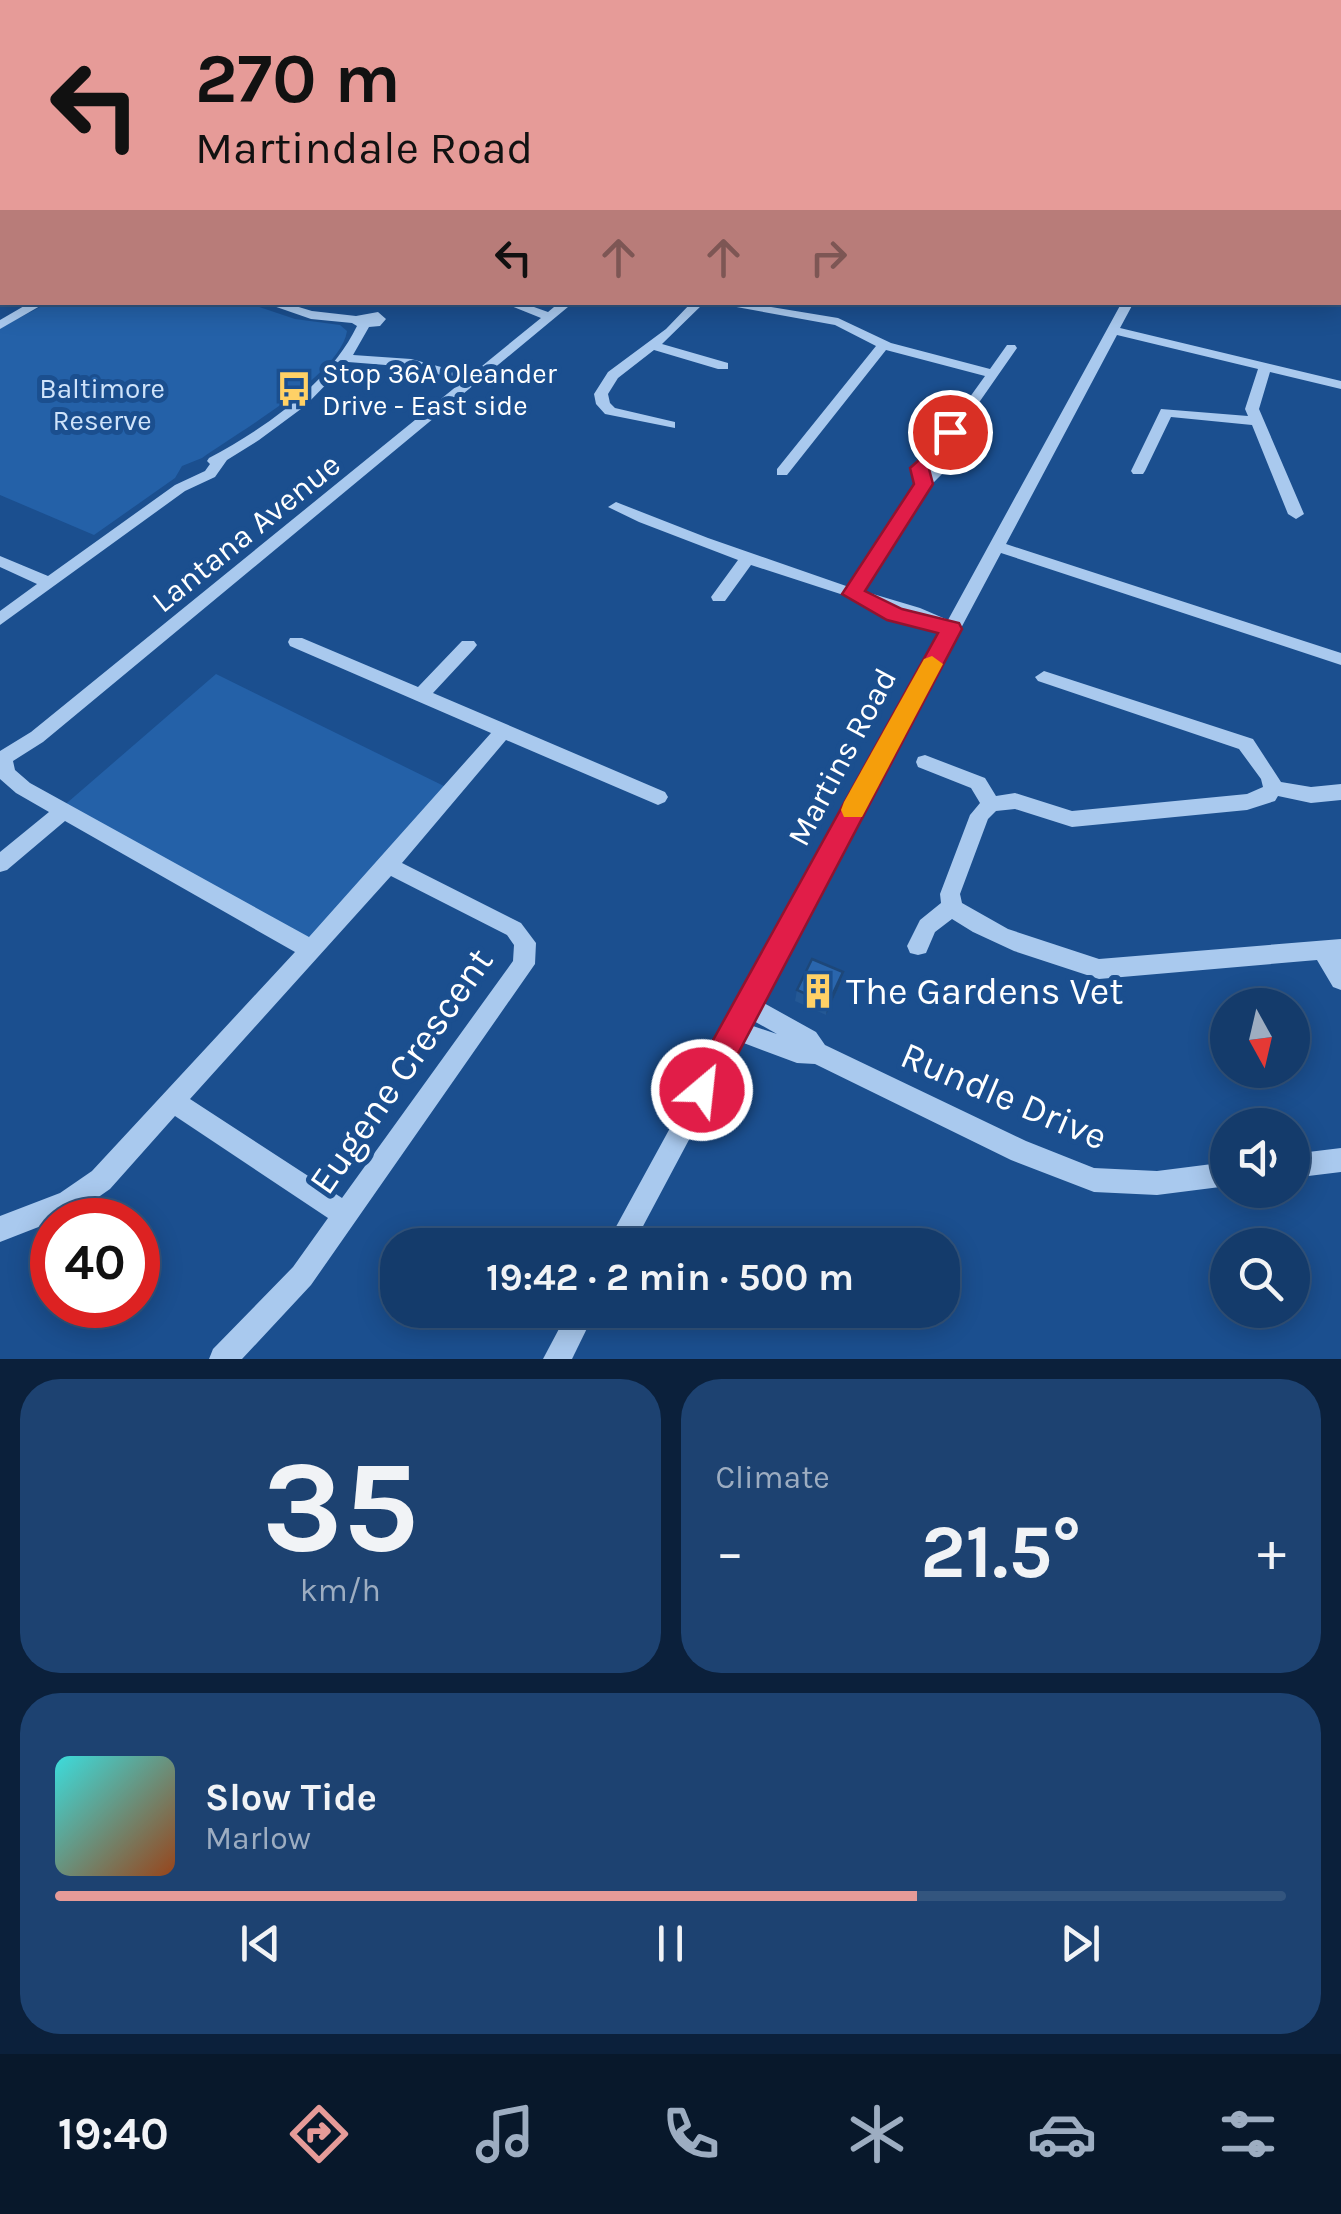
<!DOCTYPE html>
<html lang="en">
<head>
<meta charset="utf-8">
<style>
	:root { --surface:#143b6b; --page:#1d4271; --text:#f1f3f6; --muted:#9dadc1; --line:#33557e; --accent:#e69b98 }
	body { margin:0; font-family:Karla,sans-serif; background:var(--page); color:var(--text); height:100vh; display:flex; flex-direction:column; font-size:38px; white-space:nowrap }
	* { box-sizing:border-box; margin:0 }
	p { font-size:32px; color:var(--muted) }
	.icon { flex:none; width:55px; height:55px; fill:none; stroke:currentColor; stroke-width:2; stroke-linecap:round; stroke-linejoin:round }
	.map { position:relative; height:1359px; overflow:hidden }
	.details { display:flex; flex-direction:column; gap:20px; padding:20px; background:#0b203b; flex:1 }
	.details>* { flex:none }
	.top-card { position:absolute; left:0px; top:0px; width:1342px; height:305px; box-shadow:0 5px 25px #0003,0 0 0 2px var(--line); background:#e69b98; color:#111; overflow:hidden }
	.needle { width:65px; rotate:172deg }
	.fabs { position:absolute; left:1210px; top:988px; display:grid; gap:20px }
	.fabs a { display:grid; place-items:center; width:100px; height:100px; border-radius:50%; background:var(--surface); box-shadow:0 5px 25px #0003,0 0 0 2px var(--line); font-size:50px }
	.speed { position:absolute; left:30px; top:1198px; display:flex; gap:20px; font-size:50px; font-weight:700; text-align:center }
	.speed>* { display:grid; place-content:center; width:130px; height:130px; border-radius:50%; background:var(--surface); box-shadow:0 5px 25px #0003,0 0 0 2px var(--line); line-height:1 }
	.speed .limit { border:15px solid #d22; background:#fff; color:#111 }
	.pin { position:absolute; display:grid; place-items:center; width:85px; height:85px; color:#fff; margin:-42px; border:5px solid #fff; border-radius:50%; box-shadow:0 2px 10px #0007 }
	.me { position:absolute; width:110px; margin:-55px; rotate:28deg; stroke-linejoin:round; filter:drop-shadow(0 0 8px #0008) }
	.turn { display:flex; align-items:center; gap:35px; height:210px; padding:0 30px; font-size:45px }
	.turn .icon { width:130px; height:130px; stroke-width:2.5 }
	.turn b { display:block; font-size:70px; line-height:85px }
	.lanes { display:flex; align-items:center; height:95px; padding:0 30px; background:#0003; justify-content:center; gap:50px; direction:ltr }
	.lanes .off { opacity:.35 }
	.big { font-size:75px; font-weight:700; line-height:1.1 }
	.details .tile { flex:1; display:flex; flex-direction:column; justify-content:center; gap:15px; min-width:0; padding:0 35px; border-radius:40px; background:var(--page) }
	.details .dial { align-items:center; gap:0 }
	.dial b { font-size:130px; line-height:1 }
	.song { display:flex; align-items:center; gap:30px }
	.cover { width:120px; height:120px; border-radius:15px; background:linear-gradient(135deg,hsl(180 70% 55%),hsl(20 70% 35%)) }
	.played { height:10px; border-radius:5px; background:linear-gradient(90deg,var(--accent) 70%,var(--line) 70%) }
	.keys { display:flex; justify-content:space-around; direction:ltr }
	.heat { display:flex; justify-content:space-between; align-items:center; font-size:55px; direction:ltr }
	.details .tiles { flex:1; display:grid; gap:20px; grid-template-columns:1fr 1fr }
	.tile:last-child { grid-column:span 2 }
	.trip { position:absolute; left:380px; top:1228px; width:580px; height:100px; border-radius:40px; background:var(--surface); box-shadow:0 5px 25px #0003,0 0 0 2px var(--line); font-weight:700; line-height:100px; text-align:center }
	.menu { display:flex; height:160px; justify-content:space-around; align-items:center; background:#08182b; color:var(--muted) }
	.menu .icon { width:70px; height:70px }
	.menu .active { color:var(--accent) }
	.menu b { font-size:45px; color:var(--text) }
	.map>svg:first-child { display:block }
	.green { fill:#2461a8 }
	.lines { fill:none; stroke-linecap:round; stroke-linejoin:round }
	.minor { fill:#a9c9ee; fill-rule:evenodd }
	.major { stroke:#f0f6ff; stroke-width:25 }
	.highway { fill:#fff; fill-rule:evenodd }
	.wall { fill:#245895 }
	.shaded-wall { fill:#1d4779 }
	.building { fill:#2a66ad; stroke:#1d4779; stroke-width:2.5 }
	.route { fill:#e11d48; stroke:#92132f; stroke-width:2.5 }
	.slow { fill:#f59e0b }
	.labels { text-anchor:middle; dominant-baseline:central; stroke-width:10; stroke-linejoin:round; paint-order:stroke }
	.far-poi-label { font-size:28px; fill:#fff; stroke:#1b4f8f; text-anchor:start }
	.far-park-label { font-size:28px; fill:#cfe3fa; stroke:#1b4f8f }
	.street-label { font-size:32px; fill:#fff; stroke:#1b4f8f }
	.near-poi-label { font-size:38px; fill:#fff; stroke:#1b4f8f; text-anchor:start }
	.near-street-label { font-size:38px; fill:#fff; stroke:#1b4f8f }
</style>
</head>
<body>
<div class="map">
<svg width="1341" height="1359" viewBox="0 0 1341 1359">
	<rect width="100%" height="100%" fill="#1b4f8f"/>
	<g class="green">
		<path d="M48,303H247L295,319L340,325L347,331C341,374 237,433 202,458L182,466L175,478L94,535L0,495V328Z"/>
		<polygon points="216,674 452,790 310,949 60,809"/>
	</g>
	<g class="lines">
		<g class="minor">
			<rect x="0" y="15" width="2" height="5"/>
			<rect x="0" y="73" width="2" height="6"/>
			<polygon points="2,118 2,124 0,125 0,119"/>
			<rect x="1340" y="250" width="1" height="6"/>
			<polygon points="31,302 47,302 0,329 0,320"/>
			<path d="M262,302H282L312,311L356,316L378,312L386,319L380,326L369,327L353,355L411,359L471,375L541,318L501,302H520L548,312L560,302H574L43,742L13,761L15,770L30,783L309,937L491,733L290,646L288,642L290,638H302L418,687L462,641H474L477,645L474,649L433,693L665,792L668,797L665,802L658,805L651,802L506,740L402,863L521,923L536,943L535,964L311,1285L242,1359H209L213,1349L293,1267L328,1218L175,1116L110,1189L77,1212L0,1242V1216L60,1193L92,1171L295,952L65,821L7,870L0,872V852L49,812L16,793L0,779V751L31,732L463,381L411,367L348,362L305,406L259,440L227,460L215,477L185,491L0,625V611L37,584L0,567V556L48,576L175,485L205,471L210,464L207,461L209,458C265,428 328,385 357,326L352,323L311,319ZM391,876L507,935L514,945L513,961L342,1198L190,1099Z"/>
			<polygon points="692,302 705,302 662,344 728,363 728,369 718,369 654,350 618,378 608,394 610,403 615,408 675,422 675,428 605,414 596,404 594,394 608,372 666,329"/>
			<path d="M709,302H740L838,318L891,343L990,369L1007,345H1015L1017,348L941,457L943,473L929,487L863,591L920,608L948,620L1122,302H1134L1120,328L1341,381V389L1270,372L1259,409L1304,514L1296,519L1288,514L1252,425L1171,417L1145,471L1143,474H1133L1131,471L1161,409L1248,416L1245,409L1258,369L1117,335L1006,544L1341,653V665L1001,553L762,1002L816,1032L825,1045L1026,1141L1094,1168L1157,1171L1228,1162V1186L1157,1195L1094,1192L1011,1160L815,1064L797,1063L741,1042L633,1245H606L942,631L908,616L751,565L725,601H713L711,597L738,560L639,522L608,507L616,502L621,504L708,538L849,587L916,484L912,468L929,454L985,376L886,350L787,475H777V469L876,346L835,325ZM752,1020L777,1034L750,1025Z"/>
			<polygon points="1044,671 1253,739 1281,782 1311,787 1341,784 1341,800 1311,803 1278,796 1275,801 1247,810 1072,827 1015,809 996,811 988,819 960,894 962,903 1008,929 1099,959 1341,939 1341,990 1333,987 1317,960 1099,979 1014,951 973,932 952,919 935,932 926,953 918,955 910,953 907,946 920,920 941,903 940,894 970,815 980,803 971,788 918,767 916,762 918,757 925,755 985,778 996,796 1015,793 1072,811 1247,794 1263,787 1261,779 1239,749 1038,681 1035,677"/>
			<polygon points="1341,1148 1341,1172 1292,1178 1292,1154"/>
			<polygon points="569,1310 596,1310 572,1359 543,1359"/>
		</g>
		<g class="major">
			<polyline points="76,2 83,0"/>
			<polyline points="0,34 2,33"/>
		</g>
		<g class="highway">
			<polygon points="1293,0 1308,0 1310,2 1295,2"/>
			<rect x="1340" y="36" width="1" height="9"/>
		</g>
	</g>
	<polygon class="wall" points="843,972 840,984 826,1015 795,1001 797,990"/>
	<polygon class="shaded-wall" points="843,972 840,984 826,1015 828,1004"/>
	<polygon class="building" points="812,959 843,972 828,1004 797,990"/>
	<polygon class="route" points="950,426 959,432 940,461 929,469 933,484 865,591 902,609 959,623 962,629 713,1101 702,1105 691,1101 687,1090 691,1080 938,633 887,620 842,594 914,484 910,468 927,453 944,428"/>
	<polygon class="slow" points="932,656 943,664 862,817 844,817 841,810 844,802 924,659"/>
	<defs>
		<symbol id="bus-bare" viewBox="-9 -9 18 18"><path d="M-5-6H5V4H4V6H2V4H-2V6H-4V4H-5ZM-3.5-4V0h7V-4ZM-3.5 1.2v1.5H-2V1.2ZM2 1.2v1.5H3.5V1.2Z" fill="#ffd166" stroke="#1b4f8f" stroke-width="2.5" paint-order="stroke"/></symbol>
		<symbol id="building-bare" viewBox="-9 -9 18 18"><path d="M-4-6H4V6H1V3H-1V6H-4ZM-2.5-4.3h1.7v1.8h-1.7ZM.8-4.3h1.7v1.8H.8ZM-2.5-1h1.7V.8h-1.7ZM.8-1h1.7V.8H.8Z" fill="#ffd166" stroke="#1b4f8f" stroke-width="2.5" paint-order="stroke"/></symbol>
	</defs>
	<g fill-rule="evenodd">
		<use href="#bus-bare" x="269" y="364" width="50" height="50"/>
		<use href="#building-bare" x="793" y="966" width="50" height="50"/>
	</g>
	<g class="labels">
		<g class="far-poi-label">
			<text x="322" y="373">Stop 36A Oleander<tspan x="322" dy="32">Drive - East side</tspan></text>
		</g>
		<g class="far-park-label">
			<text x="102" y="388">Baltimore<tspan x="102" dy="32">Reserve</tspan></text>
		</g>
		<g class="street-label">
			<text transform="translate(246 533) rotate(-39)">Lantana Avenue</text>
			<text transform="translate(842 757) rotate(-62)">Martins Road</text>
		</g>
		<g class="near-poi-label">
			<text x="846" y="991">The Gardens Vet</text>
		</g>
		<g class="near-street-label">
			<text transform="translate(401 1071) rotate(-55)">Eugene Crescent</text>
			<text transform="translate(1004 1096) rotate(23)">Rundle Drive</text>
		</g>
	</g>
</svg>
<div class="fabs">
<a><svg class="needle" viewBox="-14 -14 28 28"><path d="M0-13l5 13h-10z" fill="#e53935"/><path d="M0 13l5-13h-10z" fill="#9dadc1"/></svg></a>
<a><svg class="icon" aria-label="sound" viewBox="0 0 24 24"><path d="M4 9h4l5-4v14l-5-4H4zM17 9q2 3 0 6"/></svg></a>
<a><svg class="icon" aria-label="search" viewBox="0 0 24 24"><circle cx="10" cy="10" r="6"/><path d="M15 15l6 6"/></svg></a>
</div>
<div class="speed"><div class="limit">40</div></div>
<div class="pin" style="left:950px;top:432px;background:#d93025"><svg class="icon" aria-label="arrive" viewBox="0 0 24 24"><path d="M6 21V4h12l-3 4 3 4H6"/></svg></div>
<svg class="me" style="left:702px;top:1090px" viewBox="-20 -20 40 40"><circle r="17" fill="#e11d48" stroke="#fff" stroke-width="3"/><path d="M0-11L8 9 0 5-8 9z" fill="#fff"/></svg>
<div class="trip">19:42 · 2 min · 500 m</div>
<div class="top-card">
<div class="turn"><svg class="icon" aria-label="left" viewBox="0 0 24 24"><path d="M17 20v-9H6M10 6l-5 5 5 5"/></svg><div><b>270 m</b>Martindale Road</div></div>
<div class="lanes"><svg class="icon" aria-label="left" viewBox="0 0 24 24"><path d="M17 20v-9H6M10 6l-5 5 5 5"/></svg><svg class="icon off" aria-label="ahead" viewBox="0 0 24 24"><path d="M12 20V5M6 11l6-6 6 6"/></svg><svg class="icon off" aria-label="ahead" viewBox="0 0 24 24"><path d="M12 20V5M6 11l6-6 6 6"/></svg><svg class="icon off" aria-label="right" viewBox="0 0 24 24"><path d="M7 20v-9h11M14 6l5 5-5 5"/></svg></div>
</div>
</div>
<section class="details">
<div class="tiles">
<div class="tile dial"><b>35</b><p>km/h</p></div>
<div class="tile"><p>Climate</p>
<div class="heat"><a>−</a><b class="big">21.5°</b><a>+</a></div>
</div>
<div class="tile">
<div class="song"><i class="cover"></i><div><b>Slow Tide</b><p>Marlow</p></div></div>
<div class="played"></div>
<div class="keys"><svg class="icon" aria-label="previous" viewBox="0 0 24 24"><path d="M18 5L8 12l10 7zM5 5v14"/></svg><svg class="icon" aria-label="pause" viewBox="0 0 24 24"><path d="M8 5v14M16 5v14"/></svg><svg class="icon" aria-label="next" viewBox="0 0 24 24"><path d="M6 5l10 7-10 7zM19 5v14"/></svg></div>
</div>
</div>
</section>
<nav class="menu">
<b>19:40</b>
<svg class="icon active" aria-label="directions" viewBox="0 0 24 24"><path d="M12 3l9 9-9 9-9-9zM9 14v-3h6M13 9l2 2-2 2"/></svg>
<svg class="icon" aria-label="music" viewBox="0 0 24 24"><path d="M9 18V5l10-2v13"/><circle cx="6" cy="18" r="3"/><circle cx="16" cy="16" r="3"/></svg>
<svg class="icon" aria-label="phone" viewBox="0 0 24 24"><path d="M5 4h4l2 5-3 2q2 4 5 5l2-3 5 2v4C11 20 4 13 5 4z"/></svg>
<svg class="icon" aria-label="climate" viewBox="0 0 24 24"><path d="M12 3v18M4 7l16 10M4 17L20 7"/></svg>
<svg class="icon" aria-label="car" viewBox="0 0 24 24"><path d="M5 17H2v-5l4-1 3-4h7l3 4 3 1v5h-3M9 17h6M6 11h13"/><circle cx="7" cy="17" r="2"/><circle cx="17" cy="17" r="2"/></svg>
<svg class="icon" aria-label="filters" viewBox="0 0 24 24"><path d="M4 7h16M4 17h16"/><circle cx="9" cy="7" r="2"/><circle cx="15" cy="17" r="2"/></svg>
</nav>
</body>
</html>
